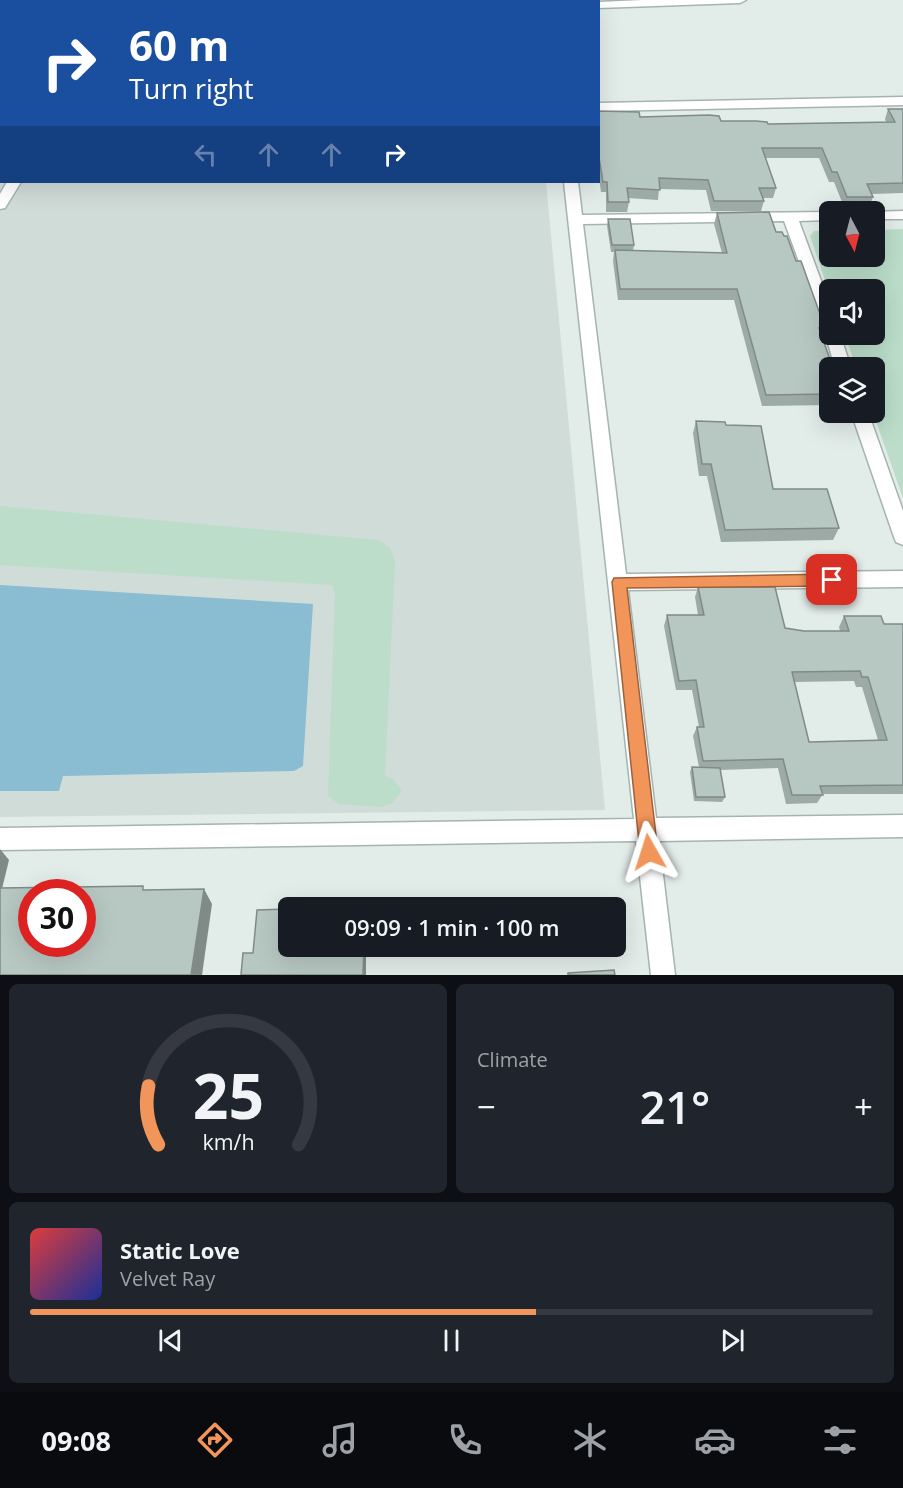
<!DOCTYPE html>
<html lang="en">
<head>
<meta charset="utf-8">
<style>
	:root { --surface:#171b24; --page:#20242c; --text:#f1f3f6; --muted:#9ea1a6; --line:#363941; --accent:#f2955a }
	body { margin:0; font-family:"Open Sans",sans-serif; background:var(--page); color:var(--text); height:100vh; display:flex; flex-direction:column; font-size:22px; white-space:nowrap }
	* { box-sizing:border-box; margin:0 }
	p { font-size:20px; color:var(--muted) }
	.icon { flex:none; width:33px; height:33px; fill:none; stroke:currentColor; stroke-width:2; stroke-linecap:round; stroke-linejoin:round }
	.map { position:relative; height:975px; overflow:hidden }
	.side { display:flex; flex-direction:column; gap:9px; padding:9px; background:#0d0f14; flex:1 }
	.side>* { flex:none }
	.guide { position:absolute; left:0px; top:0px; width:600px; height:183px; box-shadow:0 6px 24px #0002; background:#1a4fa0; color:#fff; overflow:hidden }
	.needle { width:39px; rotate:173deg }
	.tools { position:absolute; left:819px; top:201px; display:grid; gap:12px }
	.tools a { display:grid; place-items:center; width:66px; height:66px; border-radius:9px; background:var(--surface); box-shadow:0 6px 24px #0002; font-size:30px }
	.speed { position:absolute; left:18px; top:879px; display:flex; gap:12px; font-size:30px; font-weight:700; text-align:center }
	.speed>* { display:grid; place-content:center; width:78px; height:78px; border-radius:50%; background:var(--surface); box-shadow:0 6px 24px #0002; line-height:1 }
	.speed .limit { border:9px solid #d22; background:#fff; color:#111 }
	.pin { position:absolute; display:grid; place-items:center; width:51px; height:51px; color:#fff; margin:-26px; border-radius:12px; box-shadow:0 3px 9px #0006 }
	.me { position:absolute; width:66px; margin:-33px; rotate:354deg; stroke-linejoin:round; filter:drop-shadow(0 0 4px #0008) }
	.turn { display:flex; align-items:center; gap:21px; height:126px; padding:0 30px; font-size:27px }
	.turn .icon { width:78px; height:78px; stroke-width:2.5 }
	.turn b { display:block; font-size:42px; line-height:51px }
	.lanes { display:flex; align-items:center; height:57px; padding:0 30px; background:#0003; justify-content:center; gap:30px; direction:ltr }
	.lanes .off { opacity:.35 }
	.big { font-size:45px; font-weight:600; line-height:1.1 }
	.side .card { flex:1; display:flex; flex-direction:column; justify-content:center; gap:9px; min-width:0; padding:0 21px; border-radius:9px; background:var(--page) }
	.side .dial { align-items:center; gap:0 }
	.dial svg { height:156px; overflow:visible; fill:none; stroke:var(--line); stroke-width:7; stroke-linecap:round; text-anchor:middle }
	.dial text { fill:var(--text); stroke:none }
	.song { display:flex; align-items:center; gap:18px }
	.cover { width:72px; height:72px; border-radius:9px; background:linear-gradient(135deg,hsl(0 70% 55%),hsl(230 70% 35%)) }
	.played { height:6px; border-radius:3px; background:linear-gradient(90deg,var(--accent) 60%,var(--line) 60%) }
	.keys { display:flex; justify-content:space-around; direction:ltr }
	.heat { display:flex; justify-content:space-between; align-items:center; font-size:33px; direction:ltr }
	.side .tiles { flex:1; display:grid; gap:9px; grid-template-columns:1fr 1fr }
	.card:last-child { grid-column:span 2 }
	.trip { position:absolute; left:278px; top:897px; width:348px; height:60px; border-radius:9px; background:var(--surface); box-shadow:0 6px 24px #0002; font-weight:600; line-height:60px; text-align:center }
	.tabs { display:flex; height:96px; justify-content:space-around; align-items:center; background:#090b0e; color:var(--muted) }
	.tabs .icon { width:42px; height:42px }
	.tabs .on { color:var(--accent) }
	.tabs b { font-size:27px; color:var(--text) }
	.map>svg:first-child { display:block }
	.built { fill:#d0dcd8 }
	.green { fill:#bbddc9 }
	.water { fill:#8abcd2 }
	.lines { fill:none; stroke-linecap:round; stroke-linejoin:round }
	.minor-casing { stroke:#a5b4b1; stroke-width:3 }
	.tertiary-casing { stroke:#a5b4b1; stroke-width:3 }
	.minor { fill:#fff; fill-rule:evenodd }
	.tertiary { fill:#fff; fill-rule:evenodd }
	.wall { fill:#9daba7; fill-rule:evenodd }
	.shaded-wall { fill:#808b88 }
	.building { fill:#b7c7c2; stroke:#808b88; stroke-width:1.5; fill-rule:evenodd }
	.route { fill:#f2955a; stroke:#9d613a; stroke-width:1.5 }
</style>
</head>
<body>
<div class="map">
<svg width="903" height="975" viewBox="0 0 903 975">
	<rect width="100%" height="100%" fill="#e2ece9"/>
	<polygon class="built" points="0,0 528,0 2,2 2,182 546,182 605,810 0,817"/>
	<g class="green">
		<polygon points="903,229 903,498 873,413 874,412 874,368 856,367 845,335 874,334 874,290 830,290 829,292 810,236 814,231 829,230 830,256 874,256 875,230"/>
		<polygon points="0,506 378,540 390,548 395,561 385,775 394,780 402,791 391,804 380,807 339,804 328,796 335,595 332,585 0,565"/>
	</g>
	<polygon class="water" points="0,585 313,604 303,766 294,771 63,776 59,791 0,791"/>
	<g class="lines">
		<defs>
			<g id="minor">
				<rect x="545" y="0" width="12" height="2"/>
				<polygon points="643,0 746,0 740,3 598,8 598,2"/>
				<polygon points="903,97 903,105 598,111 598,103"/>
				<polygon points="564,182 578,182 582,215 830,212 830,220 799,221 830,305 830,334 840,334 851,368 835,368 825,332 784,221 583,224 626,574 903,571 903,587 628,590 656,818 903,815 903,837 659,841 675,975 651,975 636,841 0,850 0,828 634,819"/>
				<polygon points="903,211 903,219 874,219 874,212 870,212"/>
				<polygon points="851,412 868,412 903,511 903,545 896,542 894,537"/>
			</g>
			<g id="tertiary">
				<rect x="112" y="0" width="12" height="2"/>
				<polygon points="7,182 21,182 5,208 0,209 0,194"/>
			</g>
		</defs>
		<use href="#minor" class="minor-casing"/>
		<use href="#tertiary" class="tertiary-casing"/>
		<use href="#minor" class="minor"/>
		<use href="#tertiary" class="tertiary"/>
	</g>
	<g class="wall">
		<polygon points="888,109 903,109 903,193 872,194 873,197 869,207 844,207 834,182 829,182 819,158 765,158 776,188 773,198 763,198 764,201 761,211 711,211 706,190 659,189 658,200 628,198 629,202 627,212 606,212 606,192 601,192 598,171 598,111 640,117 768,124 886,122 885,119"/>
		<polygon points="717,213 776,232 796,261 825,328 822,336 830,368 830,405 762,406 734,300 618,300 613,261 614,252 611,252 607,226 608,219 634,245 633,251 722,253 714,224"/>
		<polygon points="696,421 726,425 773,489 839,528 833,540 721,542 707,476 699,476 693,433"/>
		<path d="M698,587L785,628L804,631H840L839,627L844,616L884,624H903V794H823L817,803L786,804L778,768L720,770L725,797L722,802L694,801L690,772L692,767H699L693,736L697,727H699L692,690H676L664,626L667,615H698L695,597ZM854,681L856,687H862L878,740L809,742L794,682Z"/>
	</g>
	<g class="shaded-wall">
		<polygon points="62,0 78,0 78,2 61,2"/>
		<polygon points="2,95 2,124 0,127 0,97"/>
		<polygon points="0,849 9,860 0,897"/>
		<polygon points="204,889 212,904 202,975 191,975"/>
		<polygon points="364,946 366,946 366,975 363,975"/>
	</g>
	<g class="building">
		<polygon points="33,0 62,0 61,2 32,2"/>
		<polygon points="2,45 2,95 0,97 0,47"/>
		<polygon points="888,109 903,109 903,183 867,184 873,197 847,197 837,172 832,172 822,148 762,148 776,188 759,188 764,201 714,201 708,180 659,178 660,190 627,188 629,202 608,202 607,182 603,182 598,151 598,111 639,112 640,117 709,115 719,116 721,121 756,121 767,122 768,124 895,122"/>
		<polygon points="769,212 776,232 782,232 784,236 787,236 796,261 801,261 825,328 819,328 833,368 830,368 830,394 766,395 737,289 620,289 615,250 727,253 717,213"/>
		<polygon points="608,219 630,219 634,245 612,245"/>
		<polygon points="696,421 725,422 726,425 761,426 773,489 827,489 839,528 725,530 711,464 702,464"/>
		<path d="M698,587H775L785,628L804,631H849L844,616H881L884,624H903V785L820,786L823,795H792L783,759L703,761L697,727H704L696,680L679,681L667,615H704ZM860,671L862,677H868L887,740L809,742L792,672Z"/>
		<polygon points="692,767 720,768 725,797 696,797"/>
		<path d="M143,886V890L204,889L191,975H0V888ZM32,892H82V944H32Z"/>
		<polygon points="288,909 288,946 364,946 363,975 241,975 243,953 253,953 257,910"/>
		<polygon points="614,970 615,975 568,975 568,973"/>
	</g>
	<polygon class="route" points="832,574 837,576 839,580 837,584 832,586 627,588 658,852 655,858 649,861 643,858 640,852 612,582 614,578"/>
</svg>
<div class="tools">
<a><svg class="needle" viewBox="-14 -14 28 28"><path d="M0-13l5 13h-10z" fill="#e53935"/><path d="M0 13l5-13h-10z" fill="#9ea1a6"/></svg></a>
<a><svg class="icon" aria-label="sound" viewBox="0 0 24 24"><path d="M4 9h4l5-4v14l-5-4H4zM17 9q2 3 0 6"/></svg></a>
<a><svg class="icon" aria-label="layers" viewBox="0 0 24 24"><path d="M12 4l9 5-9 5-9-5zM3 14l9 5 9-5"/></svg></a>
</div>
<div class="speed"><div class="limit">30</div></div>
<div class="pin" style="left:832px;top:580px;background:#d93025"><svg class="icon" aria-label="arrive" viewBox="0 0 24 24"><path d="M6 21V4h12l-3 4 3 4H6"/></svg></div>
<svg class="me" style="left:649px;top:852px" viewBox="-20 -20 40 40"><path d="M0-17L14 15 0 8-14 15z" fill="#f2955a" stroke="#fff" stroke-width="4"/></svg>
<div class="trip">09:09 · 1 min · 100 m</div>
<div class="guide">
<div class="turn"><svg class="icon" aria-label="right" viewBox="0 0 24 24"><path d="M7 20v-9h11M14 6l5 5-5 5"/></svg><div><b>60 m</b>Turn right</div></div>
<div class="lanes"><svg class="icon off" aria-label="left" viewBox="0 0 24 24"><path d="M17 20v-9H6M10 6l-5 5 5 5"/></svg><svg class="icon off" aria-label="ahead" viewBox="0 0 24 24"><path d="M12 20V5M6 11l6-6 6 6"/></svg><svg class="icon off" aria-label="ahead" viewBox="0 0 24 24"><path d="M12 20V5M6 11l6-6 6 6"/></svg><svg class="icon" aria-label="right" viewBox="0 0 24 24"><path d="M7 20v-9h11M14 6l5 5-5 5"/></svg></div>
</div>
</div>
<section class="side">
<div class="tiles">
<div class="card dial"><svg viewBox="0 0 100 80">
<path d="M14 69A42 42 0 1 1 86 69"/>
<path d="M14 69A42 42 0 0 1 9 39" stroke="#f2955a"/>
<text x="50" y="56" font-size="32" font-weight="700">25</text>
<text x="50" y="72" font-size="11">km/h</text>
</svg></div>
<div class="card"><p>Climate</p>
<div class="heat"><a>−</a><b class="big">21°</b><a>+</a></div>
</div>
<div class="card">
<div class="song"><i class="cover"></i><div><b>Static Love</b><p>Velvet Ray</p></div></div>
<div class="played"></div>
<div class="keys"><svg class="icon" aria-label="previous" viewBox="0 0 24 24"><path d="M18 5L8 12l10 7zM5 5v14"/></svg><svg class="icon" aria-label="pause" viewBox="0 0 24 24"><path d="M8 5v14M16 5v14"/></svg><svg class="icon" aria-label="next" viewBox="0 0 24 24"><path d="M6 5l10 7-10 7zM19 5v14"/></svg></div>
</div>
</div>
</section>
<nav class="tabs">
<b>09:08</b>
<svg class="icon on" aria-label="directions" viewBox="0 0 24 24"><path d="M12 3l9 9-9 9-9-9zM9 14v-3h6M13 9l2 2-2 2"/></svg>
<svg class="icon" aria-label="music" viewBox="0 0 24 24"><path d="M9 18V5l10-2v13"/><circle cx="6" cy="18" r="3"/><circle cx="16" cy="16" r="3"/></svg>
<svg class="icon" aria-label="phone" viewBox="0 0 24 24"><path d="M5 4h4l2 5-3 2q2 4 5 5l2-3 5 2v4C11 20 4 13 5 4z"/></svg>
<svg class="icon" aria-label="climate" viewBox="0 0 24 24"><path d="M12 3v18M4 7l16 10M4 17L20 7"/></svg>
<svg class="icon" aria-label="car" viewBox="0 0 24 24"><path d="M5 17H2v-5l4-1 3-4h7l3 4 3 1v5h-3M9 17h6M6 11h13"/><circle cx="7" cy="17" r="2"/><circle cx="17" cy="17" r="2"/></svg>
<svg class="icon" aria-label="filters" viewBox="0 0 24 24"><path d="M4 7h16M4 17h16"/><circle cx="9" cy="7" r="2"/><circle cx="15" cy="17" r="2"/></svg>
</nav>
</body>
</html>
